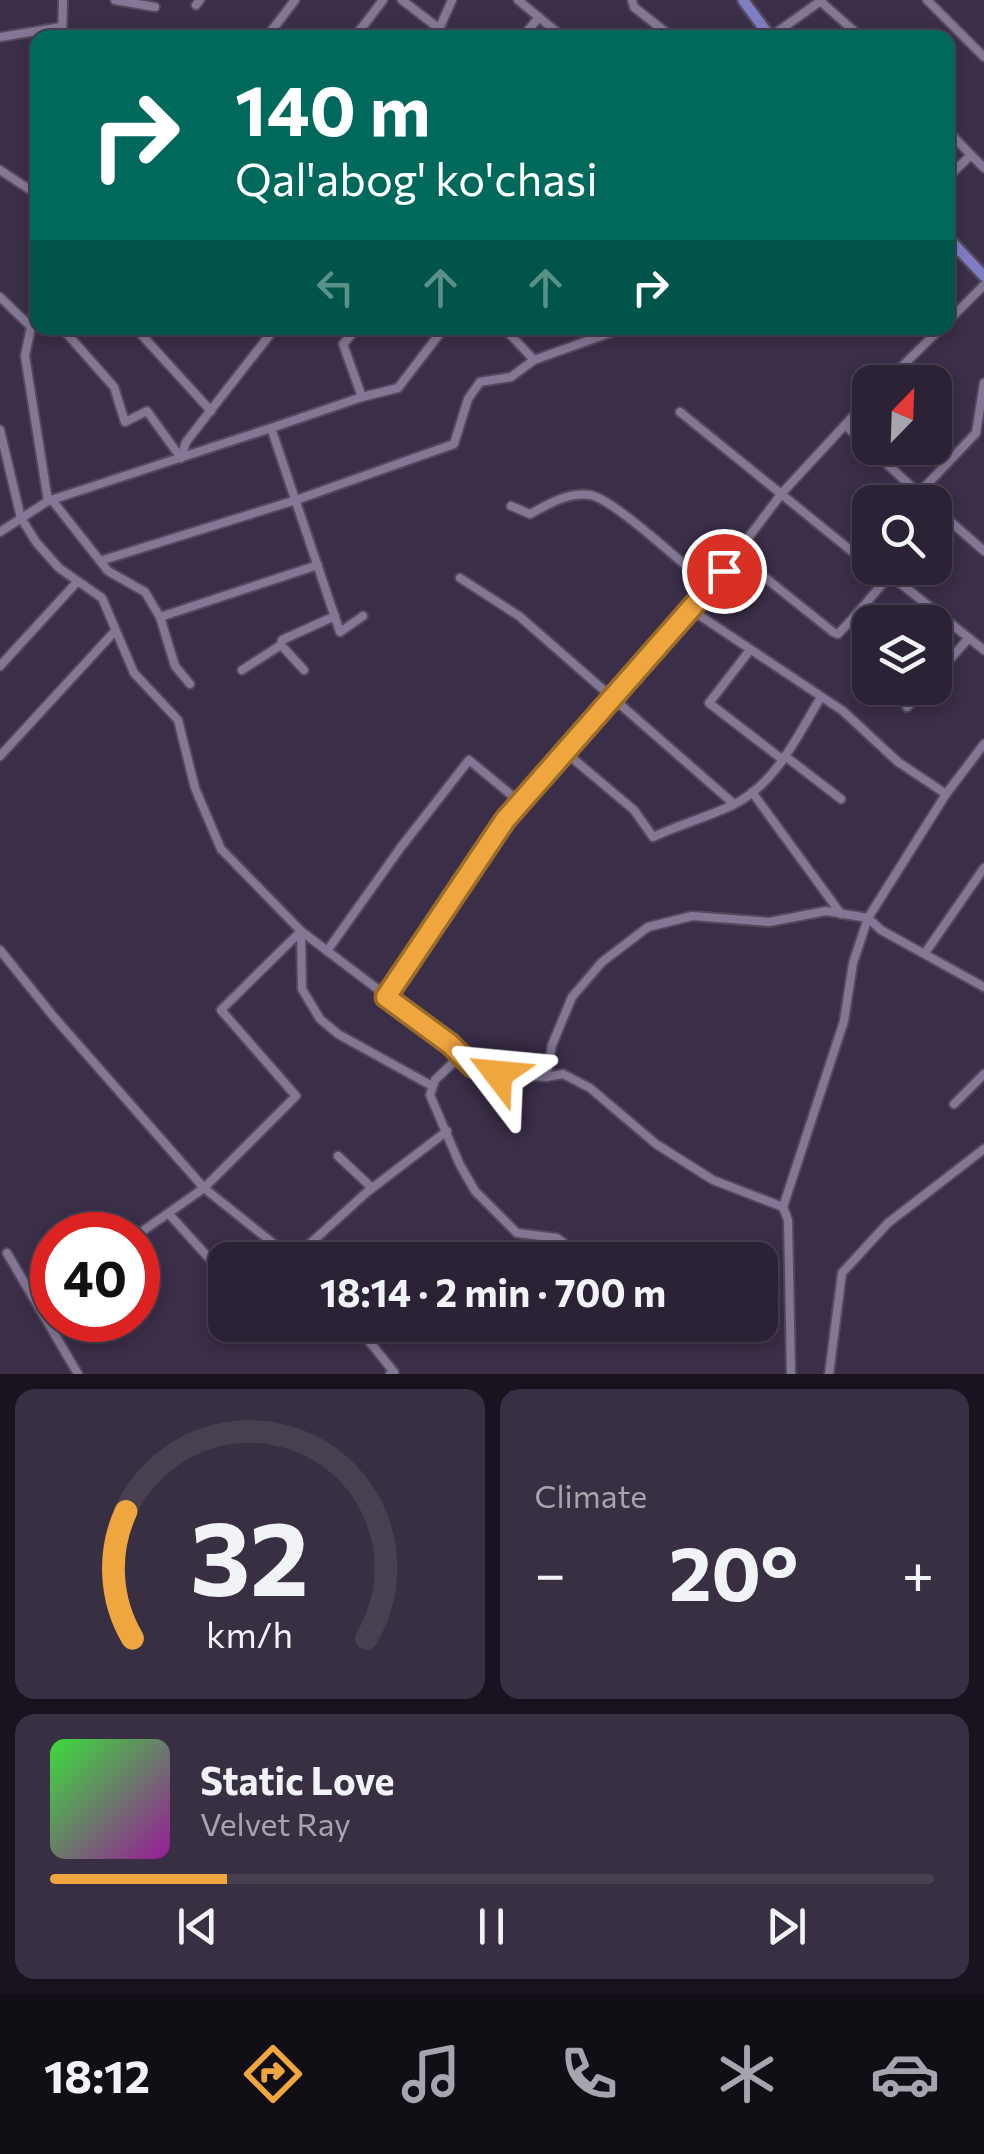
<!DOCTYPE html>
<html lang="en">
<head>
<meta charset="utf-8">
<style>
	:root { --surface:#2c2236; --page:#382f42; --text:#f1f3f6; --muted:#a6a4ad; --line:#483f51; --accent:#f0a63f }
	body { margin:0; font-family:Commissioner,sans-serif; background:var(--page); color:var(--text); height:100vh; display:flex; flex-direction:column; font-size:38px; white-space:nowrap }
	* { box-sizing:border-box; margin:0 }
	p { font-size:32px; color:var(--muted) }
	.icon { flex:none; width:55px; height:55px; fill:none; stroke:currentColor; stroke-width:2; stroke-linecap:round; stroke-linejoin:round }
	.map { position:relative; height:1374px; overflow:hidden }
	.sheet { display:flex; flex-direction:column; gap:15px; padding:15px; background:#18131e; flex:1 }
	.sheet>* { flex:none }
	.top-card { position:absolute; left:30px; top:30px; width:925px; height:305px; border-radius:20px; box-shadow:0 5px 15px #0003,0 0 0 2px var(--line); background:#00695c; color:#fff; overflow:hidden }
	.needle { width:65px; rotate:23deg }
	.controls { position:absolute; left:852px; top:365px; display:grid; gap:20px }
	.controls a { display:grid; place-items:center; width:100px; height:100px; border-radius:20px; background:var(--surface); box-shadow:0 5px 15px #0003,0 0 0 2px var(--line); font-size:50px }
	.speed { position:absolute; left:30px; top:1212px; display:flex; gap:20px; font-size:50px; font-weight:700; text-align:center }
	.speed>* { display:grid; place-content:center; width:130px; height:130px; border-radius:50%; background:var(--surface); box-shadow:0 5px 15px #0003,0 0 0 2px var(--line); line-height:1 }
	.speed .limit { border:15px solid #d22; background:#fff; color:#111 }
	.pin { position:absolute; display:grid; place-items:center; width:85px; height:85px; color:#fff; margin:-42px; border:5px solid #fff; border-radius:50%; box-shadow:0 2px 10px #0007 }
	.me { position:absolute; width:110px; margin:-55px; rotate:299deg; stroke-linejoin:round; filter:drop-shadow(0 0 8px #0008) }
	.turn { display:flex; align-items:center; gap:35px; height:210px; padding:0 40px; font-size:45px }
	.turn .icon { width:130px; height:130px; stroke-width:2.5 }
	.turn b { display:block; font-size:70px; line-height:85px }
	.lanes { display:flex; align-items:center; height:95px; padding:0 40px; background:#0003; justify-content:center; gap:50px; direction:ltr }
	.lanes .off { opacity:.35 }
	.big { font-size:75px; font-weight:700; line-height:1.1 }
	.sheet .widget { flex:1; display:flex; flex-direction:column; justify-content:center; gap:15px; min-width:0; padding:0 35px; border-radius:20px; background:var(--page) }
	.sheet .dial { align-items:center; gap:0 }
	.dial svg { height:260px; overflow:visible; fill:none; stroke:var(--line); stroke-width:7; stroke-linecap:round; text-anchor:middle }
	.dial text { fill:var(--text); stroke:none }
	.song { display:flex; align-items:center; gap:30px }
	.cover { width:120px; height:120px; border-radius:15px; background:linear-gradient(135deg,hsl(120 70% 55%),hsl(300 70% 35%)) }
	.played { height:10px; border-radius:5px; background:linear-gradient(90deg,var(--accent) 20%,var(--line) 20%) }
	.keys { display:flex; justify-content:space-around; direction:ltr }
	.heat { display:flex; justify-content:space-between; align-items:center; font-size:55px; direction:ltr }
	.sheet .tiles { flex:1; display:grid; gap:15px; grid-template-columns:1fr 1fr }
	.widget:last-child { grid-column:span 2 }
	.trip { position:absolute; left:208px; top:1242px; width:570px; height:100px; border-radius:20px; background:var(--surface); box-shadow:0 5px 15px #0003,0 0 0 2px var(--line); font-weight:700; line-height:100px; text-align:center }
	.tabs { display:flex; height:160px; justify-content:space-around; align-items:center; background:#120e16; color:var(--muted) }
	.tabs .icon { width:70px; height:70px }
	.tabs .on { color:var(--accent) }
	.tabs b { font-size:45px; color:var(--text) }
	.map>svg:first-child { display:block }
	.lines { fill:none; stroke-linecap:round; stroke-linejoin:round }
	.minor-casing { stroke:#53495e; stroke-width:12 }
	.major-casing { stroke:#53495e; stroke-width:15 }
	.minor { stroke:#847795; stroke-width:8 }
	.major { stroke:#807ec2; stroke-width:10 }
	.route-casing { stroke:#9c6c29; stroke-width:25 }
	.route { stroke:#f0a63f; stroke-width:18 }
</style>
</head>
<body>
<div class="map">
<svg width="984" height="1374" viewBox="0 0 984 1374">
	<rect width="100%" height="100%" fill="#3a2e48"/>
	<g class="lines">
		<defs>
			<g id="minor">
				<polyline points="115,0 155,7"/>
				<polyline points="402,0 441,30"/>
				<polyline points="518,0 564,38"/>
				<polyline points="632,0 634,7 673,38"/>
				<polyline points="819,0 862,38"/>
				<polyline points="927,0 984,57"/>
				<polyline points="196,5 200,0"/>
				<polyline points="0,37 61,27"/>
				<polyline points="770,37 822,0"/>
				<polyline points="62,38 63,0"/>
				<polyline points="266,38 295,0"/>
				<polyline points="354,38 383,0"/>
				<polyline points="435,38 452,0"/>
				<polyline points="522,38 539,17"/>
				<polyline points="948,131 971,155 948,177"/>
				<polyline points="971,155 984,168"/>
				<polyline points="0,170 38,195"/>
				<polyline points="38,293 25,356 48,501"/>
				<polyline points="0,297 31,327"/>
				<polyline points="948,321 984,285"/>
				<polyline points="62,328 114,387 125,422 147,411 181,458"/>
				<polyline points="141,328 138,331 211,411"/>
				<polyline points="504,328 534,360"/>
				<polyline points="886,382 941,328"/>
				<polyline points="362,397 398,388 444,328"/>
				<polyline points="680,412 870,566"/>
				<polyline points="845,425 928,502"/>
				<polyline points="271,428 362,397 343,344 357,328"/>
				<polyline points="0,430 21,518 36,542 59,568 102,598 134,673 178,720 195,788 221,849 301,931 450,1044 472,1066 498,1074 546,1077 563,1074 590,1088 656,1144 713,1180 783,1207"/>
				<polyline points="181,458 186,442 275,328"/>
				<polyline points="918,494 976,433 984,383"/>
				<polyline points="52,500 108,571 145,592 160,617"/>
				<path d="M511,506L530,514C549,504 567,492 590,495C613,498 688,569 711,587"/>
				<polyline points="935,508 984,551"/>
				<polyline points="0,532 48,501 271,428 340,632 363,616"/>
				<polyline points="737,555 833,632 838,634 854,617"/>
				<polyline points="100,561 296,500 454,444 468,399 480,382 511,377 534,360 612,332 617,328"/>
				<polyline points="874,568 890,575 984,650"/>
				<polyline points="460,578 519,616 734,804"/>
				<polyline points="690,609 843,711 898,762 946,794"/>
				<polyline points="870,632 854,617 890,575"/>
				<polyline points="750,650 709,703 783,760"/>
				<polyline points="0,666 77,582"/>
				<polyline points="242,670 281,645"/>
				<polyline points="304,670 281,645 282,640 335,616"/>
				<polyline points="935,676 968,639"/>
				<polyline points="190,684 175,666 160,617 318,565"/>
				<polyline points="907,707 924,688"/>
				<path d="M565,752L634,810L653,837C679,825 707,817 733,805C777,783 797,736 821,697"/>
				<polyline points="0,756 115,631"/>
				<polyline points="785,756 841,799"/>
				<polyline points="752,792 841,914"/>
				<polyline points="0,950 53,1016 204,1188 294,1260"/>
				<polyline points="327,951 401,847 469,760 521,803"/>
				<polyline points="925,953 984,868"/>
				<polyline points="386,997 505,820 711,587 782,493 870,398"/>
				<polyline points="460,1056 435,1080 430,1095 460,1165 475,1191 517,1233 557,1238 572,1249"/>
				<polyline points="546,1077 552,1045 572,997 602,962 648,927 692,916 769,922 826,911 868,918 946,794 984,744"/>
				<polyline points="954,1104 984,1074"/>
				<polyline points="338,1156 372,1188"/>
				<polyline points="783,1207 844,1021 853,963 868,918 881,930 984,987"/>
				<polyline points="783,1207 788,1220 791,1374"/>
				<polyline points="169,1214 225,1276"/>
				<polyline points="137,1235 204,1188 296,1096 221,1010 301,931 302,989 320,1019 338,1034 432,1086"/>
				<polyline points="7,1253 78,1374"/>
				<polyline points="293,1259 367,1192 447,1131"/>
				<polyline points="38,1302 52,1292"/>
				<polyline points="356,1325 394,1372 390,1374"/>
				<polyline points="829,1374 842,1273 888,1223 984,1149"/>
			</g>
			<g id="major">
				<polyline points="743,0 771,38"/>
				<polyline points="948,238 984,276"/>
			</g>
		</defs>
		<use href="#minor" class="minor-casing"/>
		<use href="#major" class="major-casing"/>
		<use href="#minor" class="minor"/>
		<use href="#major" class="major"/>
	</g>
	<g class="lines">
		<defs>
			<polyline id="route" points="498,1074 472,1066 450,1044 386,997 505,820 724,571"/>
		</defs>
		<use href="#route" class="route-casing"/>
		<use href="#route" class="route"/>
	</g>
</svg>
<div class="controls">
<a><svg class="needle" viewBox="-14 -14 28 28"><path d="M0-13l5 13h-10z" fill="#e53935"/><path d="M0 13l5-13h-10z" fill="#a6a4ad"/></svg></a>
<a><svg class="icon" aria-label="search" viewBox="0 0 24 24"><circle cx="10" cy="10" r="6"/><path d="M15 15l6 6"/></svg></a>
<a><svg class="icon" aria-label="layers" viewBox="0 0 24 24"><path d="M12 4l9 5-9 5-9-5zM3 14l9 5 9-5"/></svg></a>
</div>
<div class="speed"><div class="limit">40</div></div>
<div class="pin" style="left:724px;top:571px;background:#d93025"><svg class="icon" aria-label="arrive" viewBox="0 0 24 24"><path d="M6 21V4h12l-3 4 3 4H6"/></svg></div>
<svg class="me" style="left:498px;top:1074px" viewBox="-20 -20 40 40"><path d="M0-17L14 15 0 8-14 15z" fill="#f0a63f" stroke="#fff" stroke-width="4"/></svg>
<div class="trip">18:14 · 2 min · 700 m</div>
<div class="top-card">
<div class="turn"><svg class="icon" aria-label="right" viewBox="0 0 24 24"><path d="M7 20v-9h11M14 6l5 5-5 5"/></svg><div><b>140 m</b>Qal'abog' ko'chasi</div></div>
<div class="lanes"><svg class="icon off" aria-label="left" viewBox="0 0 24 24"><path d="M17 20v-9H6M10 6l-5 5 5 5"/></svg><svg class="icon off" aria-label="ahead" viewBox="0 0 24 24"><path d="M12 20V5M6 11l6-6 6 6"/></svg><svg class="icon off" aria-label="ahead" viewBox="0 0 24 24"><path d="M12 20V5M6 11l6-6 6 6"/></svg><svg class="icon" aria-label="right" viewBox="0 0 24 24"><path d="M7 20v-9h11M14 6l5 5-5 5"/></svg></div>
</div>
</div>
<section class="sheet">
<div class="tiles">
<div class="widget dial"><svg viewBox="0 0 100 80">
<path d="M14 69A42 42 0 1 1 86 69"/>
<path d="M14 69A42 42 0 0 1 12 30" stroke="#f0a63f"/>
<text x="50" y="56" font-size="32" font-weight="700">32</text>
<text x="50" y="72" font-size="11">km/h</text>
</svg></div>
<div class="widget"><p>Climate</p>
<div class="heat"><a>−</a><b class="big">20°</b><a>+</a></div>
</div>
<div class="widget">
<div class="song"><i class="cover"></i><div><b>Static Love</b><p>Velvet Ray</p></div></div>
<div class="played"></div>
<div class="keys"><svg class="icon" aria-label="previous" viewBox="0 0 24 24"><path d="M18 5L8 12l10 7zM5 5v14"/></svg><svg class="icon" aria-label="pause" viewBox="0 0 24 24"><path d="M8 5v14M16 5v14"/></svg><svg class="icon" aria-label="next" viewBox="0 0 24 24"><path d="M6 5l10 7-10 7zM19 5v14"/></svg></div>
</div>
</div>
</section>
<nav class="tabs">
<b>18:12</b>
<svg class="icon on" aria-label="directions" viewBox="0 0 24 24"><path d="M12 3l9 9-9 9-9-9zM9 14v-3h6M13 9l2 2-2 2"/></svg>
<svg class="icon" aria-label="music" viewBox="0 0 24 24"><path d="M9 18V5l10-2v13"/><circle cx="6" cy="18" r="3"/><circle cx="16" cy="16" r="3"/></svg>
<svg class="icon" aria-label="phone" viewBox="0 0 24 24"><path d="M5 4h4l2 5-3 2q2 4 5 5l2-3 5 2v4C11 20 4 13 5 4z"/></svg>
<svg class="icon" aria-label="climate" viewBox="0 0 24 24"><path d="M12 3v18M4 7l16 10M4 17L20 7"/></svg>
<svg class="icon" aria-label="car" viewBox="0 0 24 24"><path d="M5 17H2v-5l4-1 3-4h7l3 4 3 1v5h-3M9 17h6M6 11h13"/><circle cx="7" cy="17" r="2"/><circle cx="17" cy="17" r="2"/></svg>
</nav>
</body>
</html>
